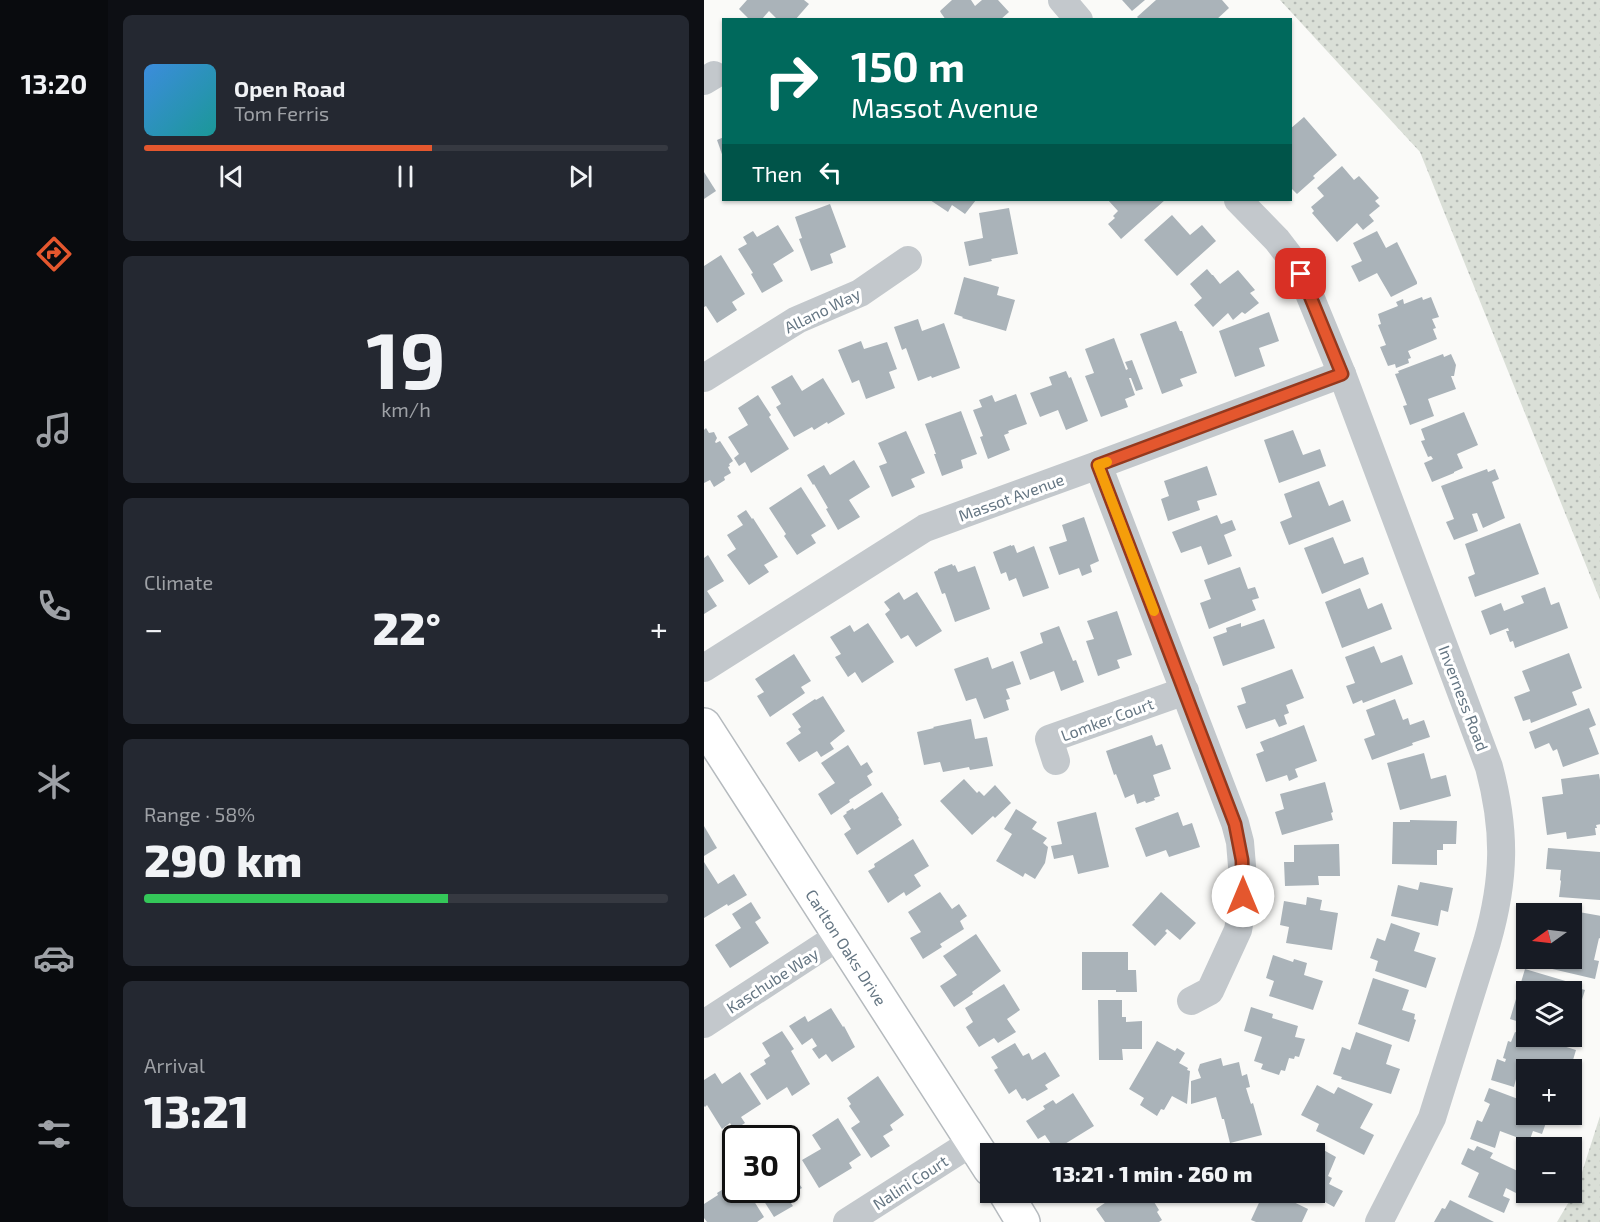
<!DOCTYPE html>
<html lang="en">
<head>
<meta charset="utf-8">
<style>
	:root { --surface:#171b24; --page:#242831; --text:#f1f3f6; --muted:#9ea1a6; --line:#363941; --accent:#e4572e }
	body { margin:0; font-family:"Exo 2",sans-serif; background:var(--page); color:var(--text); height:100vh; display:flex; flex-direction:column; font-size:22px; white-space:nowrap }
	* { box-sizing:border-box; margin:0 }
	p { font-size:20px; color:var(--muted) }
	.icon { flex:none; width:33px; height:33px; fill:none; stroke:currentColor; stroke-width:2; stroke-linecap:round; stroke-linejoin:round }
	.map { position:relative; flex:1; overflow:hidden }
	.drawer { display:flex; flex-direction:column; gap:15px; padding:15px; background:#0d0f14; width:596px }
	.drawer>* { flex:none }
	.hud { position:absolute; left:18px; top:18px; width:570px; height:183px; border-radius:0px; box-shadow:0 2px 4px #0004; background:#00695c; color:#fff; overflow:hidden }
	.needle { width:39px; rotate:256deg }
	.controls { position:absolute; left:812px; top:903px; display:grid; gap:12px }
	.controls a { display:grid; place-items:center; width:66px; height:66px; border-radius:0px; background:var(--surface); box-shadow:0 2px 4px #0004; font-size:30px }
	.speed { position:absolute; left:18px; top:1125px; display:flex; gap:12px; font-size:30px; font-weight:700; text-align:center }
	.speed>* { display:grid; place-content:center; width:78px; height:78px; border-radius:50%; background:var(--surface); box-shadow:0 2px 4px #0004; line-height:1 }
	.speed .limit { border:3px solid #111; border-radius:9px; background:#fff; color:#111 }
	.pin { position:absolute; display:grid; place-items:center; width:51px; height:51px; color:#fff; margin:-26px; border-radius:12px; box-shadow:0 3px 9px #0006 }
	.me { position:absolute; width:66px; margin:-33px; rotate:0deg; stroke-linejoin:round; filter:drop-shadow(0 0 4px #0008) }
	.turn { display:flex; align-items:center; gap:21px; height:126px; padding:0 30px; font-size:27px }
	.turn .icon { width:78px; height:78px; stroke-width:2.5 }
	.turn b { display:block; font-size:42px; line-height:51px }
	.then { display:flex; align-items:center; height:57px; padding:0 30px; background:#0003; gap:12px; font-size:22px }
	.big { font-size:45px; font-weight:800; line-height:1.1 }
	.drawer .card { flex:1; display:flex; flex-direction:column; justify-content:center; gap:9px; min-width:0; padding:0 21px; border-radius:9px; background:var(--page) }
	.drawer .dial { align-items:center; gap:0 }
	.dial b { font-size:78px; line-height:1 }
	.song { display:flex; align-items:center; gap:18px }
	.cover { width:72px; height:72px; border-radius:9px; background:linear-gradient(135deg,hsl(210 70% 55%),hsl(180 70% 35%)) }
	.played { height:6px; border-radius:3px; background:linear-gradient(90deg,var(--accent) 55%,var(--line) 55%) }
	.keys { display:flex; justify-content:space-around; direction:ltr }
	.heat { display:flex; justify-content:space-between; align-items:center; font-size:33px; direction:ltr }
	.charge { height:9px; border-radius:4px; background:linear-gradient(90deg,#34c759 58%,var(--line) 0) }
	.trip { position:absolute; left:276px; top:1143px; width:345px; height:60px; border-radius:0px; background:var(--surface); box-shadow:0 2px 4px #0004; font-weight:800; line-height:60px; text-align:center }
	main { display:flex; flex:1; min-height:0 }
	.dock { display:flex; flex-direction:column; width:108px; justify-content:space-around; align-items:center; background:#090b0e; color:var(--muted) }
	.dock .icon { width:42px; height:42px }
	.dock .current { color:var(--accent) }
	.dock b { font-size:27px; color:var(--text) }
	.map>svg:first-child { display:block }
	.grass { fill:url(#grass-dots) }
	.building { fill:#aab3b9 }
	.lines { fill:none; stroke-linecap:round; stroke-linejoin:round }
	.major-casing { stroke:#b5babe; stroke-width:36 }
	.minor { stroke:#c3c8cc; stroke-width:28 }
	.major { stroke:#fff; stroke-width:33 }
	.route-casing { stroke:#94391e; stroke-width:15 }
	.route { stroke:#e4572e; stroke-width:10 }
	.slow { stroke:#f59e0b; stroke-width:10 }
	.labels { text-anchor:middle; dominant-baseline:central; stroke-width:6; stroke-linejoin:round; paint-order:stroke }
	.street-label { font-size:16px; fill:#657683; stroke:#fff }
</style>
</head>
<body>
<main>
<nav class="dock">
<b>13:20</b>
<svg class="icon current" aria-label="directions" viewBox="0 0 24 24"><path d="M12 3l9 9-9 9-9-9zM9 14v-3h6M13 9l2 2-2 2"/></svg>
<svg class="icon" aria-label="music" viewBox="0 0 24 24"><path d="M9 18V5l10-2v13"/><circle cx="6" cy="18" r="3"/><circle cx="16" cy="16" r="3"/></svg>
<svg class="icon" aria-label="phone" viewBox="0 0 24 24"><path d="M5 4h4l2 5-3 2q2 4 5 5l2-3 5 2v4C11 20 4 13 5 4z"/></svg>
<svg class="icon" aria-label="climate" viewBox="0 0 24 24"><path d="M12 3v18M4 7l16 10M4 17L20 7"/></svg>
<svg class="icon" aria-label="car" viewBox="0 0 24 24"><path d="M5 17H2v-5l4-1 3-4h7l3 4 3 1v5h-3M9 17h6M6 11h13"/><circle cx="7" cy="17" r="2"/><circle cx="17" cy="17" r="2"/></svg>
<svg class="icon" aria-label="filters" viewBox="0 0 24 24"><path d="M4 7h16M4 17h16"/><circle cx="9" cy="7" r="2"/><circle cx="15" cy="17" r="2"/></svg>
</nav>
<section class="drawer">
<div class="card">
<div class="song"><i class="cover"></i><div><b>Open Road</b><p>Tom Ferris</p></div></div>
<div class="played"></div>
<div class="keys"><svg class="icon" aria-label="previous" viewBox="0 0 24 24"><path d="M18 5L8 12l10 7zM5 5v14"/></svg><svg class="icon" aria-label="pause" viewBox="0 0 24 24"><path d="M8 5v14M16 5v14"/></svg><svg class="icon" aria-label="next" viewBox="0 0 24 24"><path d="M6 5l10 7-10 7zM19 5v14"/></svg></div>
</div>
<div class="card dial"><b>19</b><p>km/h</p></div>
<div class="card"><p>Climate</p>
<div class="heat"><a>−</a><b class="big">22°</b><a>+</a></div>
</div>
<div class="card"><p>Range · 58%</p><b class="big">290 km</b><div class="charge"></div></div>
<div class="card"><p>Arrival</p><b class="big">13:21</b></div>
</section>
<div class="map">
<svg width="897" height="1222" viewBox="0 0 897 1222">
	<defs>
		<pattern id="grass-dots" width="8" height="8" patternUnits="userSpaceOnUse" patternTransform="scale(1.5)"><rect width="8" height="8" fill="#dadfd7"/><path d="M2 2h.1M6 6h.1" fill="none" stroke="#b4b9b4" stroke-width="1.8" stroke-linecap="round"/></pattern>
	</defs>
	<rect width="100%" height="100%" fill="#fafaf8"/>
	<g class="grass">
		<polygon points="576,0 896,0 896,600 716,152"/>
		<polygon points="896,1116 896,1222 853,1222 873,1188"/>
	</g>
	<g class="building">
		<polygon points="43,0 100,0 105,4 91,20 74,20 65,11 57,20 46,20 35,9"/>
		<polygon points="248,0 267,0 271,6 278,0 294,0 305,12 296,20 242,20 237,13 236,11"/>
		<polygon points="418,0 441,0 428,11"/>
		<polygon points="452,0 518,0 525,8 512,20 436,20 433,17"/>
		<polygon points="600,117 633,155 609,176 611,178 593,194 586,187 586,129"/>
		<polygon points="20,137 20,157 19,157 13,140"/>
		<polygon points="638,166 650,180 655,176 675,198 671,201 676,206 665,215 670,221 659,230 653,223 633,242 608,213 610,211 607,207 620,196 613,188"/>
		<polygon points="0,172 12,191 0,199"/>
		<polygon points="226,200 272,200 261,214 248,205 244,212"/>
		<polygon points="404,200 461,200 417,239 404,224 411,218 409,216 414,211"/>
		<polygon points="126,204 142,247 126,254 129,263 107,271 95,239 98,238 91,217"/>
		<polygon points="305,208 314,254 287,259 288,261 265,266 260,242 279,238 275,213"/>
		<polygon points="468,215 486,235 498,225 512,241 473,276 440,240"/>
		<polygon points="74,225 90,251 69,264 79,281 58,293 47,274 49,273 34,249 43,244 39,237 49,231 53,237"/>
		<polygon points="673,231 682,248 693,242 713,282 713,284 687,297 673,273 655,282 647,266 658,261 649,243"/>
		<polygon points="17,255 41,294 28,302 33,310 13,323 2,306 0,307 0,266"/>
		<polygon points="503,269 508,275 509,275 516,284 534,270 551,290 546,293 555,303 541,314 538,312 529,320 524,313 509,327 490,305 498,298 486,284"/>
		<polygon points="260,277 295,287 293,295 311,300 302,331 258,318 259,317 250,314"/>
		<polygon points="718,297 719,300 727,297 735,317 728,319 732,328 729,329 733,339 704,351 707,358 704,359 705,363 692,368 691,364 684,366 676,347 682,345 674,325 677,324 674,314 694,306 692,302 699,299 700,304"/>
		<polygon points="565,312 575,341 555,348 561,366 531,377 515,331"/>
		<polygon points="214,319 218,331 240,323 256,368 228,378 227,376 214,381 202,348 198,350 190,327"/>
		<polygon points="472,321 476,331 478,331 493,373 476,379 479,386 458,394 436,334"/>
		<polygon points="410,338 422,370 424,369 421,362 428,360 439,389 432,391 427,378 425,378 431,395 421,399 424,407 397,417 381,376 390,373 381,349"/>
		<polygon points="157,341 160,349 183,342 193,369 185,372 191,388 162,399 155,380 148,383 134,350"/>
		<polygon points="739,354 740,357 747,354 752,365 750,376 747,376 752,389 724,399 730,416 706,425 699,406 703,405 691,374 695,373 694,371"/>
		<polygon points="362,371 365,378 367,377 384,421 362,430 354,410 336,417 326,393 348,385 345,377"/>
		<polygon points="88,375 98,391 119,378 141,414 124,424 123,422 110,430 108,427 90,437 72,407 77,404 67,387"/>
		<polygon points="312,394 323,424 304,431 305,433 300,435 306,450 284,459 276,437 279,436 269,410 278,407 275,400 288,395 291,402"/>
		<polygon points="54,395 67,415 65,417 85,449 47,473 41,462 35,466 30,458 35,454 24,437 44,425 34,408"/>
		<polygon points="257,411 273,454 257,460 259,468 238,476 230,454 232,454 221,424"/>
		<polygon points="760,412 774,445 753,454 759,468 750,472 750,473 728,482 720,463 729,459 727,456 724,457 717,441 721,440 717,429"/>
		<polygon points="2,428 5,433 10,432 13,438 11,442 12,443 16,441 29,461 25,464 26,466 24,467 27,473 20,477 21,480 10,487 6,480 0,483 0,430"/>
		<polygon points="589,430 599,455 616,449 622,466 575,483 560,440"/>
		<polygon points="202,431 221,473 207,479 211,487 188,497 175,466 183,463 174,443"/>
		<polygon points="150,460 166,487 145,500 156,517 134,530 122,509 124,508 110,484 109,485 103,475 120,465 126,475"/>
		<polygon points="503,466 513,495 493,501 496,510 464,521 457,499 465,496 460,481"/>
		<polygon points="783,469 784,472 791,469 795,479 788,482 801,518 779,528 773,513 768,514 774,531 750,540 742,522 750,519 737,486"/>
		<polygon points="615,481 625,506 639,500 647,521 585,545 576,522 588,517 580,494"/>
		<polygon points="97,487 122,526 107,535 112,543 93,555 80,536 82,534 65,508"/>
		<polygon points="42,510 48,519 49,518 74,557 60,565 65,572 45,585 23,555 32,549 23,535 39,525 33,516"/>
		<polygon points="513,515 517,524 528,520 532,530 520,535 528,556 504,565 497,546 477,553 468,532"/>
		<polygon points="380,517 395,561 386,565 388,572 378,576 375,568 355,575 345,547 363,541 358,525"/>
		<polygon points="816,523 835,574 771,597 764,577 771,574 761,544"/>
		<polygon points="629,537 640,564 659,557 665,574 618,594 600,548"/>
		<polygon points="307,545 307,546 310,545 313,553 330,546 345,588 319,597 312,578 305,581 302,572 297,574 289,552"/>
		<polygon points="4,555 20,581 3,591 13,606 0,614 0,558"/>
		<polygon points="248,564 249,566 251,565 254,572 271,566 286,609 251,622 241,593 238,594 230,572 234,570 234,569"/>
		<polygon points="536,567 544,589 551,587 555,598 548,600 552,610 505,629 496,603 507,599 500,580"/>
		<polygon points="841,587 847,605 855,602 864,628 811,648 809,641 806,642 802,631 805,631 804,628 786,635 777,611 797,603 800,611 820,603 817,596"/>
		<polygon points="656,588 664,609 678,603 688,629 638,648 621,602"/>
		<polygon points="195,592 200,600 213,592 238,631 212,647 204,635 197,639 181,614 186,610 180,602"/>
		<polygon points="413,611 428,655 413,660 416,668 394,676 382,641 390,639 383,621"/>
		<polygon points="560,619 571,648 519,666 509,637 523,632 522,628 537,623 537,627"/>
		<polygon points="164,623 190,662 158,683 151,672 144,677 131,657 137,654 126,637 146,625 150,632"/>
		<polygon points="355,626 369,661 372,660 380,682 357,691 350,671 326,680 316,652 339,643 336,633"/>
		<polygon points="670,646 677,663 698,655 709,684 659,703 658,700 649,704 642,686 651,683 641,657"/>
		<polygon points="865,653 878,688 868,692 873,705 827,723 826,719 819,721 810,697 826,691 818,671"/>
		<polygon points="90,654 107,681 97,687 101,693 66,717 53,696 60,692 51,679"/>
		<polygon points="284,657 288,669 309,661 317,684 302,689 306,699 302,700 305,710 280,719 272,698 262,701 250,669"/>
		<polygon points="588,669 600,698 582,705 585,713 580,715 583,724 575,727 571,719 542,729 533,706 542,703 537,688"/>
		<polygon points="119,696 141,731 126,743 130,749 117,757 113,751 95,762 82,743 97,733 94,729 97,727 88,714 111,699 112,700"/>
		<polygon points="691,699 699,720 704,718 706,725 720,720 726,737 708,743 709,745 668,760 660,739 671,735 662,710"/>
		<polygon points="885,708 892,725 885,728 895,754 859,767 853,749 849,751 845,743 831,749 825,732"/>
		<polygon points="267,719 271,739 283,737 289,766 266,770 265,767 239,772 236,762 220,765 213,732 230,728 229,727"/>
		<polygon points="600,725 613,761 591,769 594,777 585,781 583,775 562,782 552,754 560,751 556,742"/>
		<polygon points="448,735 452,746 458,744 467,769 449,775 456,796 450,798 451,800 442,803 441,801 433,804 430,794 421,798 412,774 410,775 402,751"/>
		<polygon points="144,745 157,766 163,762 169,772 163,776 168,785 145,800 146,802 127,815 114,794 131,783 117,763"/>
		<polygon points="720,753 727,779 742,775 747,796 696,810 683,763"/>
		<polygon points="895,774 897,786 897,824 892,825 893,828 891,828 892,835 863,839 862,832 843,835 838,797 859,794 857,779"/>
		<polygon points="260,779 273,793 275,791 280,796 291,785 307,803 291,818 289,816 268,835 236,801"/>
		<polygon points="621,782 629,812 627,813 629,820 578,835 571,812 580,809 576,794"/>
		<polygon points="178,792 195,818 194,819 198,825 153,855 140,834 147,829 139,816 143,813 142,812 149,808 150,810"/>
		<polygon points="312,809 333,822 328,829 343,838 339,843 344,847 341,863 331,879 321,873 319,877 292,861 308,834 300,829"/>
		<polygon points="392,812 405,867 374,874 369,855 350,859 347,846 358,844 353,822"/>
		<polygon points="474,812 479,826 488,823 496,847 465,857 462,850 442,857 431,828"/>
		<polygon points="706,820 753,821 752,844 739,844 739,850 733,850 733,865 688,864 689,822 706,822"/>
		<polygon points="0,826 13,848 0,856"/>
		<polygon points="209,839 225,866 210,875 217,886 202,896 200,892 184,903 164,871 171,867 170,864"/>
		<polygon points="635,844 636,876 614,876 615,885 581,886 580,862 590,862 590,845"/>
		<polygon points="844,848 897,852 897,900 855,897 857,881 856,880 857,870 842,869"/>
		<polygon points="0,862 14,884 30,874 43,895 24,906 23,904 0,918"/>
		<polygon points="716,882 749,888 744,912 737,910 734,926 687,916 694,885 714,890"/>
		<polygon points="236,892 248,909 255,904 263,916 256,921 260,929 236,944 238,947 219,959 206,938 217,932 204,912"/>
		<polygon points="457,892 492,923 476,940 463,929 461,931 463,933 451,946 428,925"/>
		<polygon points="603,897 618,900 616,910 634,913 628,950 582,943 585,927 576,925 580,901 602,905"/>
		<polygon points="47,902 57,918 51,922 65,943 26,968 11,945 37,928 28,914"/>
		<polygon points="858,909 897,916 897,939 895,938 890,960 895,961 891,979 844,968 846,961 839,959 867,958 867,914 857,914"/>
		<polygon points="687,923 716,933 710,951 732,958 722,988 671,971 674,961 666,958 673,938 681,941"/>
		<polygon points="272,934 297,971 268,992 269,994 250,1007 236,986 253,975 239,956"/>
		<polygon points="378,952 424,952 424,970 432,970 433,992 412,992 412,990 378,990"/>
		<polygon points="569,955 589,962 590,959 603,963 600,975 619,981 609,1010 565,996 570,981 562,978"/>
		<polygon points="821,969 875,985 874,988 881,990 870,1025 867,1024 867,992 822,992 822,1024 806,1019"/>
		<polygon points="669,978 705,990 698,1010 711,1014 710,1019 712,1020 705,1042 654,1024"/>
		<polygon points="300,984 316,1010 303,1019 312,1032 294,1043 290,1038 275,1047 262,1027 269,1022 261,1008"/>
		<polygon points="394,1000 418,1000 418,1017 422,1017 422,1022 438,1021 438,1049 418,1049 419,1060 395,1060"/>
		<polygon points="547,1007 569,1014 568,1018 594,1026 591,1037 601,1039 595,1057 591,1056 590,1059 585,1058 581,1071 577,1070 575,1075 557,1069 559,1064 550,1061 558,1037 540,1031"/>
		<polygon points="127,1008 139,1027 140,1026 151,1047 128,1062 122,1054 115,1059 108,1049 113,1046 108,1038 98,1045 85,1026 101,1016 104,1022"/>
		<polygon points="78,1031 90,1049 87,1051 106,1084 88,1096 83,1087 63,1100 46,1074 62,1064 60,1060 66,1056 58,1043"/>
		<polygon points="652,1032 688,1045 682,1064 696,1069 687,1094 637,1079 638,1077 629,1074 638,1047 646,1050"/>
		<polygon points="811,1032 822,1035 822,1036 827,1036 872,1050 866,1070 822,1070 822,1092 813,1089 816,1080 812,1079 810,1087 787,1080 793,1059 801,1062 802,1059 799,1058 804,1041 807,1042"/>
		<polygon points="453,1041 471,1051 473,1048 481,1053 475,1063 484,1068 483,1070 486,1071 483,1104 468,1096 460,1110 457,1109 453,1116 436,1105 440,1098 425,1089"/>
		<polygon points="311,1043 319,1056 325,1053 328,1060 341,1052 356,1076 341,1085 344,1089 323,1101 321,1098 318,1099 312,1089 305,1094 290,1070 294,1068 287,1057"/>
		<polygon points="517,1058 519,1066 535,1062 538,1076 543,1074 546,1087 542,1088 547,1104 549,1103 558,1135 526,1143 520,1119 518,1119 512,1097 487,1104 487,1081 497,1078 494,1070 496,1064"/>
		<polygon points="36,1072 57,1104 37,1117 41,1123 30,1130 26,1123 18,1129 3,1105 1,1107 0,1106 0,1080 11,1073 18,1084"/>
		<polygon points="174,1076 200,1115 186,1125 189,1130 179,1136 186,1146 167,1158 147,1128 156,1122 145,1106 147,1104 143,1098"/>
		<polygon points="613,1085 630,1094 634,1087 669,1104 656,1128 670,1135 660,1155 612,1131 615,1124 597,1115"/>
		<polygon points="785,1088 822,1102 822,1114 845,1114 838,1134 829,1131 825,1142 796,1131 791,1148 766,1139 773,1120 778,1122 786,1104 780,1101"/>
		<polygon points="369,1093 390,1126 351,1150 341,1135 334,1139 322,1121 341,1109 339,1106 349,1100 352,1104"/>
		<polygon points="134,1118 157,1155 145,1163 148,1168 115,1188 98,1160 117,1149 108,1135"/>
		<polygon points="607,1143 632,1157 624,1176 628,1178 625,1184 639,1191 630,1207 612,1197 613,1195 606,1192 610,1192 610,1154 600,1154 605,1144 606,1145"/>
		<polygon points="773,1146 789,1153 786,1158 820,1174 812,1193 802,1188 799,1196 806,1199 800,1213 764,1197 775,1173 757,1164 764,1148 770,1151"/>
		<polygon points="82,1164 98,1188 91,1192 91,1194 84,1199 89,1206 70,1217 53,1190 82,1190"/>
		<polygon points="32,1181 32,1190 43,1190 60,1217 53,1222 3,1222 0,1218 0,1204 14,1195 13,1193"/>
		<polygon points="378,1192 397,1192 383,1201"/>
		<polygon points="417,1192 444,1192 455,1210 453,1212 458,1220 455,1222 401,1222 392,1209"/>
		<polygon points="560,1192 569,1192 604,1209 598,1222 552,1222 547,1220"/>
		<polygon points="746,1200 790,1222 730,1222 738,1208 741,1209"/>
	</g>
	<g class="lines">
		<defs>
			<g id="major">
				<path id="s1" d="M0,725L286,1169"/>
				<polyline points="301,1192 319,1222"/>
			</g>
		</defs>
		<use href="#major" class="major-casing"/>
		<g class="minor">
			<polyline points="358,0 375,20"/>
			<polyline points="0,81 10,75"/>
			<path d="M534,200L573,240L586,257L597,274L638,374L785,767C802,831 801,879 783,942L728,1118L675,1222"/>
			<polyline points="0,378 93,320 156,293 204,260"/>
			<polyline points="394,465 531,823 536,842 539,878 537,913 534,930 506,991 487,1001"/>
			<polyline points="0,668 221,528 394,465 638,374"/>
			<polyline points="352,761 345,739 481,691"/>
			<polyline points="0,1024 135,936"/>
			<polyline points="143,1222 270,1141"/>
		</g>
		<use href="#major" class="major"/>
	</g>
	<g class="lines">
		<defs>
			<polyline id="route" points="539,896 538,860 531,824 394,465 638,374 597,274"/>
		</defs>
		<use href="#route" class="route-casing"/>
		<use href="#route" class="route"/>
		<polyline class="slow" points="403,462 394,465 450,611"/>
	</g>
	<g class="labels">
		<g class="street-label">
			<text transform="translate(118 310) rotate(-26)">Allano Way</text>
			<text transform="translate(307 497) rotate(-20)">Massot Avenue</text>
			<text transform="translate(760 698) rotate(69)">Inverness Road</text>
			<text transform="translate(403 719) rotate(-20)">Lomker Court</text>
			<text stroke="none"><textPath href="#s1" startOffset="264">Carlton Oaks Drive</textPath></text>
			<text transform="translate(68 980) rotate(-33)">Kaschube Way</text>
			<text transform="translate(206 1182) rotate(-33)">Nalini Court</text>
		</g>
	</g>
</svg>
<div class="controls">
<a><svg class="needle" viewBox="-14 -14 28 28"><path d="M0-13l5 13h-10z" fill="#e53935"/><path d="M0 13l5-13h-10z" fill="#9ea1a6"/></svg></a>
<a><svg class="icon" aria-label="layers" viewBox="0 0 24 24"><path d="M12 4l9 5-9 5-9-5zM3 14l9 5 9-5"/></svg></a>
<a>+</a>
<a>−</a>
</div>
<div class="speed"><div class="limit">30</div></div>
<div class="pin" style="left:597px;top:274px;background:#d93025"><svg class="icon" aria-label="arrive" viewBox="0 0 24 24"><path d="M6 21V4h12l-3 4 3 4H6"/></svg></div>
<svg class="me" style="left:539px;top:896px" viewBox="-20 -20 40 40"><circle r="19" fill="#fff"/><path d="M0-13L10 11 0 6-10 11z" fill="#e4572e"/></svg>
<div class="trip">13:21 · 1 min · 260 m</div>
<div class="hud">
<div class="turn"><svg class="icon" aria-label="right" viewBox="0 0 24 24"><path d="M7 20v-9h11M14 6l5 5-5 5"/></svg><div><b>150 m</b>Massot Avenue</div></div>
<div class="then">Then<svg class="icon" aria-label="left" viewBox="0 0 24 24"><path d="M17 20v-9H6M10 6l-5 5 5 5"/></svg></div>
</div>
</div>
</main>
</body>
</html>
